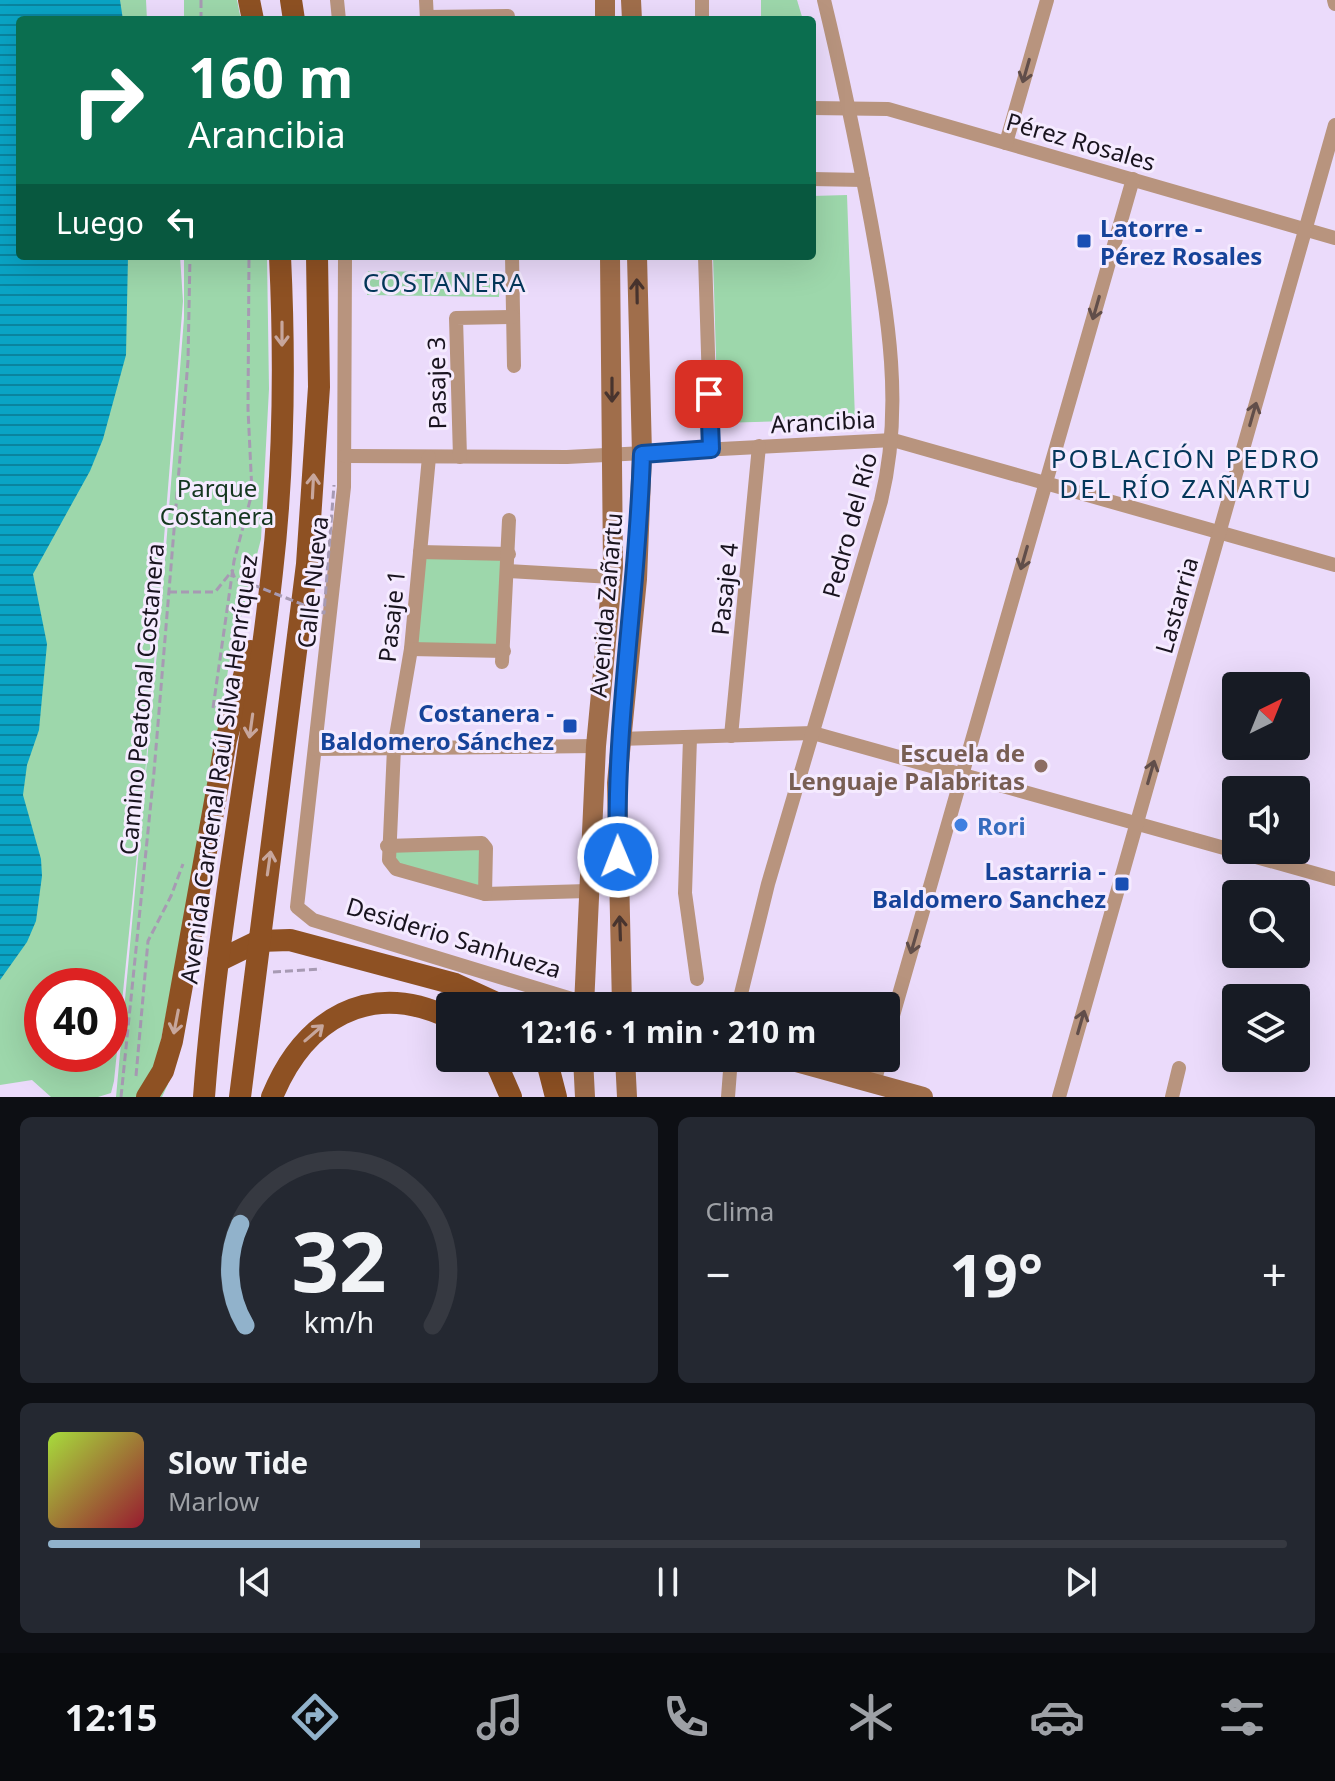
<!DOCTYPE html>
<html lang="es">
<head>
<meta charset="utf-8">
<style>
	:root { --surface:#171b24; --page:#242831; --text:#f1f3f6; --muted:#9ea1a6; --line:#363941; --accent:#91b2cb }
	body { margin:0; font-family:"Noto Sans",sans-serif; background:var(--page); color:var(--text); height:100vh; display:flex; flex-direction:column; font-size:30px; white-space:nowrap }
	* { box-sizing:border-box; margin:0 }
	p { font-size:26px; color:var(--muted) }
	.icon { flex:none; width:44px; height:44px; fill:none; stroke:currentColor; stroke-width:2; stroke-linecap:round; stroke-linejoin:round }
	.map { position:relative; height:1097px; overflow:hidden }
	.details { display:flex; flex-direction:column; gap:20px; padding:20px; background:#0d0f14; flex:1 }
	.details>* { flex:none }
	.hud { position:absolute; left:16px; top:16px; width:800px; height:244px; border-radius:8px; box-shadow:0 8px 32px #0002; background:#0b6e4f; color:#fff; overflow:hidden }
	.needle { width:52px; rotate:43deg }
	.tools { position:absolute; left:1222px; top:672px; display:grid; gap:16px }
	.tools a { display:grid; place-items:center; width:88px; height:88px; border-radius:8px; background:var(--surface); box-shadow:0 8px 32px #0002; font-size:40px }
	.speed { position:absolute; left:24px; top:968px; display:flex; gap:16px; font-size:40px; font-weight:700; text-align:center }
	.speed>* { display:grid; place-content:center; width:104px; height:104px; border-radius:50%; background:var(--surface); box-shadow:0 8px 32px #0002; line-height:1 }
	.speed .limit { border:12px solid #d22; background:#fff; color:#111 }
	.pin { position:absolute; display:grid; place-items:center; width:68px; height:68px; color:#fff; margin:-34px; border-radius:16px; box-shadow:0 4px 12px #0006 }
	.me { position:absolute; width:88px; margin:-44px; rotate:359deg; stroke-linejoin:round; filter:drop-shadow(0 0 6px #0008) }
	.turn { display:flex; align-items:center; gap:28px; height:168px; padding:0 40px; font-size:36px }
	.turn .icon { width:104px; height:104px; stroke-width:2.5 }
	.turn b { display:block; font-size:56px; line-height:68px }
	.then { display:flex; align-items:center; height:76px; padding:0 40px; background:#0003; gap:16px; font-size:30px }
	.big { font-size:60px; font-weight:700; line-height:1.1 }
	.details .tile { flex:1; display:flex; flex-direction:column; justify-content:center; gap:12px; min-width:0; padding:0 28px; border-radius:12px; background:var(--page) }
	.details .dial { align-items:center; gap:0 }
	.dial svg { height:208px; overflow:visible; fill:none; stroke:var(--line); stroke-width:7; stroke-linecap:round; text-anchor:middle }
	.dial text { fill:var(--text); stroke:none }
	.song { display:flex; align-items:center; gap:24px }
	.cover { width:96px; height:96px; border-radius:12px; background:linear-gradient(135deg,hsl(80 70% 55%),hsl(350 70% 35%)) }
	.played { height:8px; border-radius:4px; background:linear-gradient(90deg,var(--accent) 30%,var(--line) 30%) }
	.keys { display:flex; justify-content:space-around; direction:ltr }
	.heat { display:flex; justify-content:space-between; align-items:center; font-size:44px; direction:ltr }
	.details .tiles { flex:1; display:grid; gap:20px; grid-template-columns:1fr 1fr }
	.tile:last-child { grid-column:span 2 }
	.trip { position:absolute; left:436px; top:992px; width:464px; height:80px; border-radius:8px; background:var(--surface); box-shadow:0 8px 32px #0002; font-weight:700; line-height:80px; text-align:center }
	.tab-bar { display:flex; height:128px; justify-content:space-around; align-items:center; background:#090b0e; color:var(--muted) }
	.tab-bar .icon { width:56px; height:56px }
	.tab-bar .current { color:var(--accent) }
	.tab-bar b { font-size:36px; color:var(--text) }
	.map>svg:first-child { display:block }
	.green { fill:#9dd7ab; fill-rule:evenodd }
	.water { fill:url(#water-rules) }
	.lines { fill:none; stroke-linecap:round; stroke-linejoin:round }
	.path { stroke:#a79ab3; stroke-width:3; stroke-dasharray:8 4; stroke-linecap:butt }
	.street { stroke:#b8947e; stroke-width:14 }
	.secondary { stroke:#a06e4b; stroke-width:20 }
	.primary { stroke:#8e5123; stroke-width:22 }
	.path-bridge { stroke:#a79ab3; stroke-width:3; stroke-dasharray:8 4; stroke-linecap:butt }
	.oneway { stroke:#614e4a }
	.oneway2 { stroke:#48342e }
	.oneway3 { stroke:#c7a69c }
	.route-casing { stroke:#114b97; stroke-width:20 }
	.route { stroke:#1a73e8; stroke-width:14 }
	.transit-dot { fill:#1a4fb4; stroke:#f5ebff; stroke-width:3 }
	.education-dot { fill:#8d6e63; stroke:#f5ebff; stroke-width:3 }
	.shop-dot { fill:#3f7fe0; stroke:#f5ebff; stroke-width:3 }
	.labels { text-anchor:middle; dominant-baseline:central; stroke-width:6; stroke-linejoin:round; paint-order:stroke }
	.street-label { font-size:24px; fill:#19141f; stroke:#f5ebff }
	.transit-label { font-size:24px; font-weight:bold; fill:#164399; stroke:#f5ebff; text-anchor:end }
	.park-label { font-size:24px; fill:#14371f; stroke:#f5ebff }
	.education-label { font-size:24px; font-weight:bold; fill:#785e54; stroke:#f5ebff; text-anchor:end }
	.shop-label { font-size:24px; font-weight:bold; fill:#366cbe; stroke:#f5ebff; text-anchor:start }
	.neighbourhood-label { font-size:26px; letter-spacing:2px; fill:#04375a; stroke:#f5ebff }
</style>
</head>
<body>
<div class="map">
<svg width="1335" height="1097" viewBox="0 0 1335 1097">
	<defs>
		<pattern id="water-rules" width="6" height="5" patternUnits="userSpaceOnUse" patternTransform="scale(2)"><rect width="6" height="5" fill="#0aa4c5"/><path d="M0 2.5h6" fill="none" stroke="#0a849f"/></pattern>
	</defs>
	<rect width="100%" height="100%" fill="#ebdbfb"/>
	<g class="green">
		<path d="M0,0H146L147,20H20V256H180L183,301L145,775L114,1081L111,1093L98,1097H51L32,1080L0,1085ZM42,986H110V1054H42Z"/>
		<polygon points="184,0 237,0 241,20 184,20"/>
		<polygon points="761,0 797,0 803,20 761,20"/>
		<polygon points="847,195 855,419 718,423 713,256 812,256 812,196"/>
		<polygon points="184,256 267,256 269,389 261,539 229,664 204,822 156,1065 168,1084 162,1097 116,1097 162,598 184,318"/>
		<polygon points="368,271 500,273 499,297 367,295"/>
		<polygon points="420,552 509,554 504,651 411,649"/>
		<polygon points="482,843 485,894 396,869 387,846"/>
	</g>
	<polygon class="water" points="0,0 120,0 123,20 20,20 20,256 128,256 126,355 103,439 90,471 33,574 47,644 39,730 27,765 23,795 41,859 42,876 36,921 27,942 0,980"/>
	<g class="lines">
		<g class="path">
			<polyline points="201,0 201,20"/>
			<polyline points="169,592 215,592 232,571 235,579 241,580"/>
			<polyline points="213,708 234,561 252,493 248,409 249,256"/>
			<polyline points="273,972 321,969"/>
			<polyline points="136,1076 148,941 171,896 183,864"/>
			<polyline points="121,1097 154,772 188,361 190,256"/>
		</g>
		<g class="street">
			<polyline points="337,0 339,20"/>
			<polyline points="426,0 427,20"/>
			<polyline points="1334,0 1335,4"/>
			<polyline points="427,17 508,16"/>
			<polyline points="702,20 702,0"/>
			<polyline points="812,108 888,109 1335,238"/>
			<polyline points="1006,143 1047,0"/>
			<polyline points="812,179 863,180"/>
			<polyline points="345,256 344,487 297,907 313,920 585,1003"/>
			<polyline points="512,256 514,366"/>
			<polyline points="705,256 711,449"/>
			<polyline points="345,456 567,457 893,440 1335,565"/>
			<polyline points="429,457 411,649 394,748 389,860 396,869 485,894 588,891"/>
			<polyline points="460,457 456,318 513,317"/>
			<polyline points="420,552 509,554"/>
			<polyline points="507,571 612,577"/>
			<polyline points="411,649 504,651"/>
			<polyline points="502,662 509,520"/>
			<polyline points="731,736 759,446"/>
			<polyline points="690,738 685,893 697,979"/>
			<polyline points="619,739 813,733 1335,879"/>
			<polyline points="315,749 596,746"/>
			<polyline points="387,846 482,843 486,848 485,894"/>
			<path d="M738,1006L768,884L881,501C904,407 888,316 871,222C857,147 842,74 824,0"/>
			<polyline points="886,1040 1133,179"/>
			<polyline points="874,1083 881,1058"/>
			<polyline points="728,1097 731,1058"/>
			<polyline points="1059,1097 1335,125"/>
			<polyline points="1172,1097 1179,1068"/>
		</g>
		<g class="secondary">
			<polyline points="605,0 605,20"/>
			<polyline points="631,0 632,20"/>
			<polyline points="584,1006 596,746 613,567 610,256"/>
			<polyline points="622,1006 617,783 637,579 642,454 637,256"/>
			<polyline points="583,1058 585,1097"/>
			<polyline points="625,1058 627,1097"/>
			<polyline points="782,1058 923,1097"/>
		</g>
		<g class="primary">
			<polyline points="249,0 253,20"/>
			<polyline points="291,0 294,20"/>
			<polyline points="218,961 259,941 290,940 455,984 503,1006"/>
			<polyline points="494,1058 511,1097"/>
			<polyline points="546,1058 556,1097"/>
			<polyline points="147,1097 163,1071 172,1041 226,740 251,651"/>
			<path d="M204,1097C217,921 253,747 272,572C284,468 285,360 280,256"/>
			<polyline points="240,1097 307,564 319,387 317,256"/>
			<path d="M272,1097C304,1019 369,979 450,1018"/>
		</g>
		<polyline class="path-bridge" points="241,580 324,613 334,485"/>
	</g>
	<defs><path id="oneway-shaft" d="M-6 0H5M1.5-3L5.5 0L1.5 3" fill="none" stroke-width="1.6" stroke-linecap="round" stroke-linejoin="round" transform="scale(2)"/></defs>
	<g class="oneway">
		<use href="#oneway-shaft" transform="translate(1026 71) rotate(106)"/>
		<use href="#oneway-shaft" transform="translate(1096 308) rotate(106)"/>
		<use href="#oneway-shaft" transform="translate(1253 414) rotate(-74)"/>
		<use href="#oneway-shaft" transform="translate(1024 558) rotate(106)"/>
		<use href="#oneway-shaft" transform="translate(1151 772) rotate(-74)"/>
		<use href="#oneway-shaft" transform="translate(914 942) rotate(106)"/>
		<use href="#oneway-shaft" transform="translate(1081 1022) rotate(-74)"/>
	</g>
	<g class="oneway2">
		<use href="#oneway-shaft" transform="translate(637 291) rotate(-91)"/>
		<use href="#oneway-shaft" transform="translate(612 390) rotate(90)"/>
		<use href="#oneway-shaft" transform="translate(620 928) rotate(-92)"/>
	</g>
	<g class="oneway3">
		<use href="#oneway-shaft" transform="translate(282 334) rotate(90)"/>
		<use href="#oneway-shaft" transform="translate(313 486) rotate(-87)"/>
		<use href="#oneway-shaft" transform="translate(251 726) rotate(98)"/>
		<use href="#oneway-shaft" transform="translate(269 863) rotate(-82)"/>
		<use href="#oneway-shaft" transform="translate(176 1022) rotate(101)"/>
		<use href="#oneway-shaft" transform="translate(314 1033) rotate(-41)"/>
	</g>
	<g class="lines">
		<defs>
			<path id="route" d="M618,857C614,722 638,589 642,454L711,449L709,394"/>
		</defs>
		<use href="#route" class="route-casing"/>
		<use href="#route" class="route"/>
	</g>
	<g class="transit-dot">
		<rect x="1076" y="233" width="16" height="16" rx="4"/>
		<rect x="562" y="718" width="16" height="16" rx="4"/>
		<rect x="1114" y="876" width="16" height="16" rx="4"/>
	</g>
	<circle class="education-dot" cx="1041" cy="766" r="8"/>
	<circle class="shop-dot" cx="961" cy="825" r="8"/>
	<g class="labels">
		<g class="street-label">
			<text transform="translate(1081 141) rotate(16)">Pérez Rosales</text>
			<text transform="translate(436 383) rotate(-91)">Pasaje 3</text>
			<text transform="translate(823 421) rotate(-3)">Arancibia</text>
			<text transform="translate(849 525) rotate(-75)">Pedro del Río</text>
			<text transform="translate(312 582) rotate(-84)">Calle Nueva</text>
			<text transform="translate(724 589) rotate(-84)">Pasaje 4</text>
			<text transform="translate(605 605) rotate(-85)">Avenida Zañartu</text>
			<text transform="translate(1176 605) rotate(-74)">Lastarria</text>
			<text transform="translate(391 616) rotate(-84)">Pasaje 1</text>
			<text transform="translate(141 699) rotate(-85)">Camino Peatonal Costanera</text>
			<text transform="translate(218 769) rotate(-82)">Avenida Cardenal Raúl Silva Henríquez</text>
			<text transform="translate(454 937) rotate(17)">Desiderio Sanhueza</text>
		</g>
		<g class="transit-label">
			<text x="1100" y="227" text-anchor="start">Latorre -<tspan x="1100" dy="28">Pérez Rosales</tspan></text>
			<text x="554" y="712">Costanera -<tspan x="554" dy="28">Baldomero Sánchez</tspan></text>
			<text x="1106" y="870">Lastarria -<tspan x="1106" dy="28">Baldomero Sanchez</tspan></text>
		</g>
		<g class="park-label">
			<text x="217" y="487">Parque<tspan x="217" dy="28">Costanera</tspan></text>
		</g>
		<g class="education-label">
			<text x="1025" y="752">Escuela de<tspan x="1025" dy="28">Lenguaje Palabritas</tspan></text>
		</g>
		<g class="shop-label">
			<text x="977" y="825">Rori</text>
		</g>
		<g class="neighbourhood-label">
			<text x="445" y="282">COSTANERA</text>
			<text x="1186" y="458">POBLACIÓN PEDRO<tspan x="1186" dy="30">DEL RÍO ZAÑARTU</tspan></text>
		</g>
	</g>
</svg>
<div class="tools">
<a><svg class="needle" viewBox="-14 -14 28 28"><path d="M0-13l5 13h-10z" fill="#e53935"/><path d="M0 13l5-13h-10z" fill="#9ea1a6"/></svg></a>
<a><svg class="icon" aria-label="sound" viewBox="0 0 24 24"><path d="M4 9h4l5-4v14l-5-4H4zM17 9q2 3 0 6"/></svg></a>
<a><svg class="icon" aria-label="search" viewBox="0 0 24 24"><circle cx="10" cy="10" r="6"/><path d="M15 15l6 6"/></svg></a>
<a><svg class="icon" aria-label="layers" viewBox="0 0 24 24"><path d="M12 4l9 5-9 5-9-5zM3 14l9 5 9-5"/></svg></a>
</div>
<div class="speed"><div class="limit">40</div></div>
<div class="pin" style="left:709px;top:394px;background:#d93025"><svg class="icon" aria-label="arrive" viewBox="0 0 24 24"><path d="M6 21V4h12l-3 4 3 4H6"/></svg></div>
<svg class="me" style="left:618px;top:857px" viewBox="-20 -20 40 40"><circle r="17" fill="#1a73e8" stroke="#fff" stroke-width="3"/><path d="M0-11L8 9 0 5-8 9z" fill="#fff"/></svg>
<div class="trip">12:16 · 1 min · 210 m</div>
<div class="hud">
<div class="turn"><svg class="icon" aria-label="right" viewBox="0 0 24 24"><path d="M7 20v-9h11M14 6l5 5-5 5"/></svg><div><b>160 m</b>Arancibia</div></div>
<div class="then">Luego<svg class="icon" aria-label="left" viewBox="0 0 24 24"><path d="M17 20v-9H6M10 6l-5 5 5 5"/></svg></div>
</div>
</div>
<section class="details">
<div class="tiles">
<div class="tile dial"><svg viewBox="0 0 100 80">
<path d="M14 69A42 42 0 1 1 86 69"/>
<path d="M14 69A42 42 0 0 1 12 30" stroke="#91b2cb"/>
<text x="50" y="56" font-size="32" font-weight="700">32</text>
<text x="50" y="72" font-size="11">km/h</text>
</svg></div>
<div class="tile"><p>Clima</p>
<div class="heat"><a>−</a><b class="big">19°</b><a>+</a></div>
</div>
<div class="tile">
<div class="song"><i class="cover"></i><div><b>Slow Tide</b><p>Marlow</p></div></div>
<div class="played"></div>
<div class="keys"><svg class="icon" aria-label="previous" viewBox="0 0 24 24"><path d="M18 5L8 12l10 7zM5 5v14"/></svg><svg class="icon" aria-label="pause" viewBox="0 0 24 24"><path d="M8 5v14M16 5v14"/></svg><svg class="icon" aria-label="next" viewBox="0 0 24 24"><path d="M6 5l10 7-10 7zM19 5v14"/></svg></div>
</div>
</div>
</section>
<nav class="tab-bar">
<b>12:15</b>
<svg class="icon current" aria-label="directions" viewBox="0 0 24 24"><path d="M12 3l9 9-9 9-9-9zM9 14v-3h6M13 9l2 2-2 2"/></svg>
<svg class="icon" aria-label="music" viewBox="0 0 24 24"><path d="M9 18V5l10-2v13"/><circle cx="6" cy="18" r="3"/><circle cx="16" cy="16" r="3"/></svg>
<svg class="icon" aria-label="phone" viewBox="0 0 24 24"><path d="M5 4h4l2 5-3 2q2 4 5 5l2-3 5 2v4C11 20 4 13 5 4z"/></svg>
<svg class="icon" aria-label="climate" viewBox="0 0 24 24"><path d="M12 3v18M4 7l16 10M4 17L20 7"/></svg>
<svg class="icon" aria-label="car" viewBox="0 0 24 24"><path d="M5 17H2v-5l4-1 3-4h7l3 4 3 1v5h-3M9 17h6M6 11h13"/><circle cx="7" cy="17" r="2"/><circle cx="17" cy="17" r="2"/></svg>
<svg class="icon" aria-label="filters" viewBox="0 0 24 24"><path d="M4 7h16M4 17h16"/><circle cx="9" cy="7" r="2"/><circle cx="15" cy="17" r="2"/></svg>
</nav>
</body>
</html>
